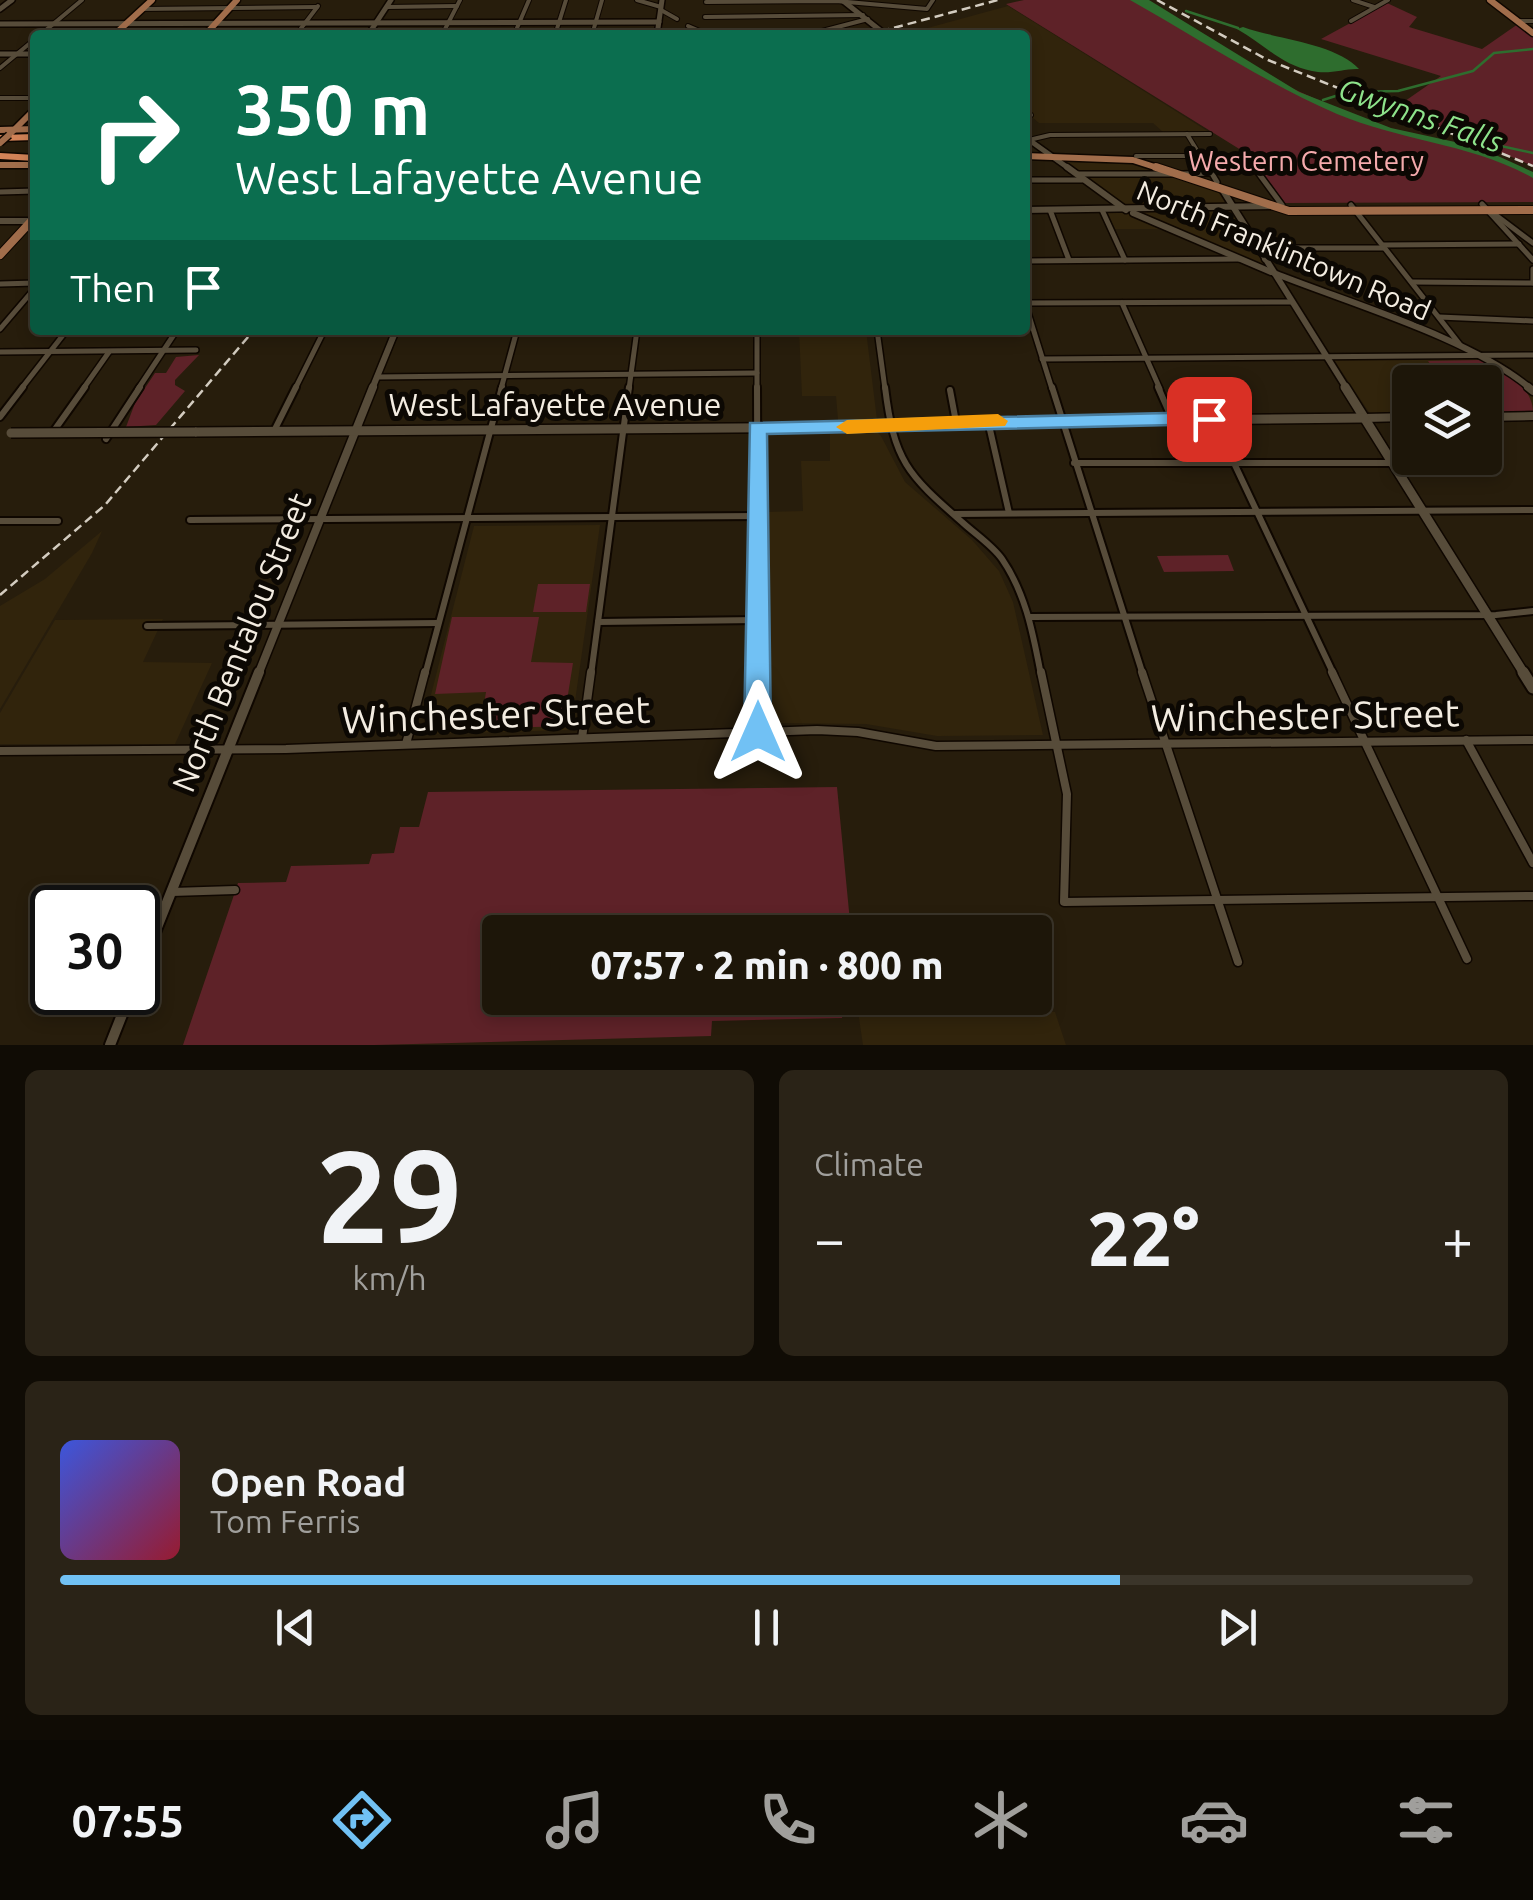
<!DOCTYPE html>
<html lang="en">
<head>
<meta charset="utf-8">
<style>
	:root { --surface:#1d1609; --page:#2a2317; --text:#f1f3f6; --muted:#a09f9c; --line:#3b352a; --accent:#71c1f4 }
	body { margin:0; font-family:Ubuntu,sans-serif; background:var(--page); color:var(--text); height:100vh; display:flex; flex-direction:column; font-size:38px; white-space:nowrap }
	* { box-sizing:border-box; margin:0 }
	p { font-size:32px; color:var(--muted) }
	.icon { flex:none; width:55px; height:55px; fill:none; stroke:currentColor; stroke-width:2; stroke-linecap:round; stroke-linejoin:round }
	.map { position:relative; height:1045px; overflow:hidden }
	.side { display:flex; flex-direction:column; gap:25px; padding:25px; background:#100c05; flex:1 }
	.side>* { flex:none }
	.banner { position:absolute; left:30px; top:30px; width:1000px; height:305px; border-radius:10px; box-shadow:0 5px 15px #0003,0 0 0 2px var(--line); background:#0b6e4f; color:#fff; overflow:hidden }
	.fabs { position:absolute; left:1392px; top:365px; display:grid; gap:20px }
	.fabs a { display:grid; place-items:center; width:110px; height:110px; border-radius:10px; background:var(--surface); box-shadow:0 5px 15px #0003,0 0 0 2px var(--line); font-size:50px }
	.speed { position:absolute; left:30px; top:885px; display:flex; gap:20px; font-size:50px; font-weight:700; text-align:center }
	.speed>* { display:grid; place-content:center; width:130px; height:130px; border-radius:50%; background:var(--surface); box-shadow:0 5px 15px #0003,0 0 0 2px var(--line); line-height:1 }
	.speed .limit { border:5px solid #111; border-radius:15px; background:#fff; color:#111 }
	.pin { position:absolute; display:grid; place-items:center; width:85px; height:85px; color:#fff; margin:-42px; border-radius:20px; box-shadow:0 5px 15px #0006 }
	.me { position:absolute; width:110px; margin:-55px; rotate:0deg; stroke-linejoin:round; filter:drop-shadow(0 0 8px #0008) }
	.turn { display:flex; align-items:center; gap:35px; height:210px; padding:0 40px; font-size:45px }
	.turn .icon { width:130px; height:130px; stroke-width:2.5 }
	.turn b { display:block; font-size:70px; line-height:85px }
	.then { display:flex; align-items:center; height:95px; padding:0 40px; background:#0003; gap:20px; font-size:38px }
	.big { font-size:75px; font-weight:800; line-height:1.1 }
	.side .card { flex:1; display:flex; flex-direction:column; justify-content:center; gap:15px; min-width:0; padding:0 35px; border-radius:15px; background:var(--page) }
	.side .dial { align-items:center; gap:0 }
	.dial b { font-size:130px; line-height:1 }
	.song { display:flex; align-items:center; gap:30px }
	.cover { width:120px; height:120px; border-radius:15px; background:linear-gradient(135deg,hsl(230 70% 55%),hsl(350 70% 35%)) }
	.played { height:10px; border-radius:5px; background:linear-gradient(90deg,var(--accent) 75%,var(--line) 75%) }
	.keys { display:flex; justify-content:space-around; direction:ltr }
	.heat { display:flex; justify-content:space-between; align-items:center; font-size:55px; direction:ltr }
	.side .tiles { flex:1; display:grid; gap:25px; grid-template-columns:1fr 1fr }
	.card:last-child { grid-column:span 2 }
	.trip { position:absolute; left:482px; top:915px; width:570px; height:100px; border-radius:10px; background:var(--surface); box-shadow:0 5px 15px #0003,0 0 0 2px var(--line); font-weight:800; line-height:100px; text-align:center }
	.menu { display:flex; height:160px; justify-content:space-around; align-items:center; background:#0c0904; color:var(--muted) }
	.menu .icon { width:70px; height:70px }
	.menu .selected { color:var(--accent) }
	.menu b { font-size:45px; color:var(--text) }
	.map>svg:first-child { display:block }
	.built { fill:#31240c }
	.green { fill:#5e2228 }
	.water { fill:#2e6d2e }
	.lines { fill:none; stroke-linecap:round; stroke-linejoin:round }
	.stream { stroke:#2e6d2e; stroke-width:2.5 }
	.minor-far3-casing { stroke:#0f0700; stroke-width:6 }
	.minor-far2-casing { stroke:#0f0700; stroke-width:8 }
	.minor-far1-casing { stroke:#0f0700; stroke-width:10 }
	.minor-casing { stroke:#0f0700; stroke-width:11 }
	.tertiary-far3-casing { stroke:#0f0700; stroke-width:8 }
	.tertiary-far2-casing { stroke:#0f0700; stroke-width:9 }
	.tertiary-far1-casing { stroke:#0f0700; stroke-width:11 }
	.tertiary-casing { stroke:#0f0700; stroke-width:14 }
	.secondary-far2-casing { stroke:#0f0700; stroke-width:9 }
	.secondary-far1-casing { stroke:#0f0700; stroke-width:12 }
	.secondary-casing { stroke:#0f0700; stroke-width:15 }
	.primary-far1-casing { stroke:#0f0700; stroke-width:9 }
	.primary-casing { stroke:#0f0700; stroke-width:10 }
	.motorway-casing { stroke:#0f0700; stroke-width:9 }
	.minor-far3 { stroke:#574c3a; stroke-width:4 }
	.minor-far2 { stroke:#574c3a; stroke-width:5 }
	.minor-far1 { stroke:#574c3a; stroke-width:6 }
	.minor { stroke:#574c3a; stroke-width:8 }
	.tertiary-far3 { stroke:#574c3a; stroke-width:5 }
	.tertiary-far2 { stroke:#574c3a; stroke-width:6 }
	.tertiary-far1 { stroke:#574c3a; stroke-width:8 }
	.tertiary { stroke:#574c3a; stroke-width:10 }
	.secondary-far2 { stroke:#574c3a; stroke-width:6 }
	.secondary-far1 { stroke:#574c3a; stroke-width:9 }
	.secondary { stroke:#574c3a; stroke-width:11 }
	.primary-far1 { stroke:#a16d4b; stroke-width:6 }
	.primary { stroke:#a16d4b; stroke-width:8 }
	.motorway { stroke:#d38357; stroke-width:6 }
	.rail { stroke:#d3ccc0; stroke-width:2.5; stroke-dasharray:9 5; stroke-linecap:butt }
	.secondary-bridge-casing { stroke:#0f0700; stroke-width:12; stroke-linecap:butt }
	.primary-bridge-casing { stroke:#0f0700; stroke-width:9; stroke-linecap:butt }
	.secondary-bridge { stroke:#574c3a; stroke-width:9 }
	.primary-bridge { stroke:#a16d4b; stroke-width:6 }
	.route { fill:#71c1f4; stroke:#497d9f; stroke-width:2.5 }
	.slow { fill:#f59e0b }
	.labels { text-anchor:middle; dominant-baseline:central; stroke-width:10; stroke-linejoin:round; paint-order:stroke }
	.far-park-label { font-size:28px; fill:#f4aaac; stroke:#0c0803 }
	.far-street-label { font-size:28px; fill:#f3ece1; stroke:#0c0803 }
	.far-water-label { font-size:30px; font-style:italic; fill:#8ee38b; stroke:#0c0803 }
	.street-label { font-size:32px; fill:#f3ece1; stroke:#0c0803 }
	.near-street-label { font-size:38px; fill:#f3ece1; stroke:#0c0803 }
</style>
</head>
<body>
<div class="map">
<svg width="1533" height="1045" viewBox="0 0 1533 1045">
	<rect width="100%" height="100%" fill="#271d0c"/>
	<g class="built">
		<polygon points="1008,6 1053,34 1209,132 1163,132 1153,123 1039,123 1025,111 1025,35 902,35"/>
		<polygon points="1058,158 1114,159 1163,170 1218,190 1228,207 1126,207"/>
		<polygon points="1232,211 1267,267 1175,229 1115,229 1107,213"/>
		<polygon points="799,330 866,330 877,420 838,420 836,396 802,396"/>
		<polygon points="1479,358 1526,387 1533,397 1533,414 1485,382 1410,382 1410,415 1371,415 1334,360"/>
		<polygon points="830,432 877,432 881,436 905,482 972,540 999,571 1013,602 1043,735 937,736 866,724 770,723 766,512 803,511 801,461 830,461"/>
		<polygon points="600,525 571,730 421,734 474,526"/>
		<polygon points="102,531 92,553 0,709 0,606 45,579"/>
		<polygon points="163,619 143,662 212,663 175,744 0,744 0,713 55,620"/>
		<polygon points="856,998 995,998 1005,1005 1055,1012 1066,1045 863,1045"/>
	</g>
	<g class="green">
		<polygon points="1024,0 1142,0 1272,79 1357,118 1395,132 1466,148 1533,175 1533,202 1285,203 1249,155 1006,4"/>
		<polygon points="1387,3 1417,17 1409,27 1482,49 1518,24 1533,36 1533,166 1395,108 1441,76 1321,39"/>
		<polygon points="199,355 175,380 175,385 185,391 156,425 126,427 135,403 155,373 166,373 176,357"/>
		<path d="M1481,360C1504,372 1533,385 1533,413L1485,414V382H1443L1428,361Z"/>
		<polygon points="1228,555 1234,571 1164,572 1157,556"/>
		<polygon points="538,584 590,584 586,612 533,612"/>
		<polygon points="452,617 539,617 531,662 573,663 563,726 480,729 486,692 435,694"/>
		<polygon points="837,787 851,932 500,932 500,998 845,998 842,1018 712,1021 711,1036 375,1045 183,1045 238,883 286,882 291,866 369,864 372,854 394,853 400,827 419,827 428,792"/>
	</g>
	<g class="water">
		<path d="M1130,0H1149L1299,92L1391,128L1478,147L1533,172V178C1473,144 1401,141 1337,114C1264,82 1199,39 1130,0Z"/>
		<path d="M1243,27C1275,39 1336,43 1359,69C1345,68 1330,75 1312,71C1281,65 1264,44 1237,29Z"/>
	</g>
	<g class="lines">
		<g class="stream">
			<polyline points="1186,11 1238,28"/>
			<polyline points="1350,92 1398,91 1473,71 1494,53 1533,49"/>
			<polyline points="1323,100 1345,93"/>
			<polyline points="1478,141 1533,153"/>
		</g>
		<defs>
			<g id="minor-far3">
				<polyline points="637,0 661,7"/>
				<polyline points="1353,0 1374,7"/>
				<polyline points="706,2 836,1 927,9 933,0"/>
				<polyline points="387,7 457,6"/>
				<polyline points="142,9 317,7"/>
				<polyline points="661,10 677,19"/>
				<polyline points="705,17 863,15"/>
				<polyline points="1351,21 1388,0"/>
				<polyline points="1517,21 1533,21"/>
				<polyline points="688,26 709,35"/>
				<polyline points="40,35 82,0"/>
				<polyline points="296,35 318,6"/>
				<polyline points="442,35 460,0"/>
				<polyline points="514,35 529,0"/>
				<polyline points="555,35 566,0"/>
				<polyline points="592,35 602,0"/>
				<polyline points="807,35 868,19"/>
				<polyline points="0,68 35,39"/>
				<polyline points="0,98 35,98"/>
				<polyline points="1025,116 1031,115"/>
				<polyline points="1187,134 1209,170"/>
				<polyline points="1029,140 1050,135 1210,134"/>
				<polyline points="1136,156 1245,156 1256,170"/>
			</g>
			<g id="minor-far2">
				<polyline points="1208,167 1217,182"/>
				<polyline points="1254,167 1282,205"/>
				<polyline points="1078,174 1171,174"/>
				<polyline points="1183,174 1212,173"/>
				<polyline points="1025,180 1082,180"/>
				<polyline points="0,192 35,191"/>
				<polyline points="1482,204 1533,260"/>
				<polyline points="1351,205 1461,346"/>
				<polyline points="1050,210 1069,260"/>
				<polyline points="1102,210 1125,260"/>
				<polyline points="1493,213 1533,243"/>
				<polyline points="1383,245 1519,244"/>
				<polyline points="1258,248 1383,248"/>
				<polyline points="1025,261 1239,259"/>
				<polyline points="1533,269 1533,283"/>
				<polyline points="1412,282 1533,283"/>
				<polyline points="0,284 35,283"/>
				<polyline points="1025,303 1052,389"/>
				<polyline points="1025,303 1291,302"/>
				<polyline points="1122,303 1160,389"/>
				<polyline points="1439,317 1533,321"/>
				<polyline points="0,329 35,288"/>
				<polyline points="757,330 757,389"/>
				<polyline points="877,330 885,389"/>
				<polyline points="290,331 407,330"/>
				<polyline points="0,352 196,350"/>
				<polyline points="1042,359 1533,355"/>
				<polyline points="377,377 757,373"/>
				<polyline points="21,389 67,330"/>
				<polyline points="83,389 109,352"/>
				<polyline points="138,389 177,330"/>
				<polyline points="295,389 324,331"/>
				<polyline points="501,389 517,330"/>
				<polyline points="629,389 637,330"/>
			</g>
			<g id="minor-far1">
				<polyline points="757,387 758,675"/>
				<path d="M885,387C894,461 907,474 962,522C975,534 992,545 1002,559C1026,594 1033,634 1041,675"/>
				<polyline points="1052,387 1143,675"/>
				<polyline points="1158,387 1191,462"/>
				<polyline points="950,390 956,422"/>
				<polyline points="0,417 23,387"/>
				<polyline points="988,421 1009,513"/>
				<polyline points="274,431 296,387"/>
				<polyline points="53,432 85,387"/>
				<polyline points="106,439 140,387"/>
				<polyline points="1074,463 1391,463"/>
				<polyline points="1234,463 1334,675"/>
				<polyline points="955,514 1533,510"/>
				<polyline points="190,520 757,516"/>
				<polyline points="0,521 58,521"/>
				<polyline points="1030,617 1496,615 1533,611"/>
				<polyline points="598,622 757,620"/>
				<polyline points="147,626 438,623"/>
				<polyline points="425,675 502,387"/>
				<polyline points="591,675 629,387"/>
			</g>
			<g id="minor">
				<polyline points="758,672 758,732"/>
				<polyline points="1041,672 1067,794 1064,902 1533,896"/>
				<polyline points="1142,672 1238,962"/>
				<polyline points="1332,672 1467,959"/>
				<polyline points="582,738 591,672"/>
				<polyline points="1466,740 1533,863"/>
				<polyline points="406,744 425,672"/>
				<polyline points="0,751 286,749 817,730 858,732 936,746 1533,740"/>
				<polyline points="172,892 235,890"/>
			</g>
			<g id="tertiary-far3">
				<polyline points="842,0 886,35"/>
				<polyline points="0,9 12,0"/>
				<polyline points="0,24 659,22"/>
				<polyline points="368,35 391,0"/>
				<polyline points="657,35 662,0"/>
				<polyline points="0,54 35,54"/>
				<polyline points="1025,137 1071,170"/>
			</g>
			<g id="tertiary-far2">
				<polyline points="1067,167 1126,210"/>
				<path d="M1274,273C1349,303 1473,339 1531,389"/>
				<polyline points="372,389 396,330"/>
			</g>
			<g id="tertiary-far1">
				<polyline points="1528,387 1533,391"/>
				<polyline points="1485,417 1533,416"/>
				<polyline points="1364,418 1410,417"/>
				<polyline points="258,675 373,387"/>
			</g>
			<g id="tertiary">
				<polyline points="138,975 259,672"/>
				<polyline points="110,1045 131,992"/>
			</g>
			<g id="secondary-far2">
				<polyline points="1222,189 1347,389"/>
				<polyline points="1025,210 1274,206"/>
				<polyline points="1133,213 1271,272"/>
				<polyline points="0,221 35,221"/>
				<polyline points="1265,259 1275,248"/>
			</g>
			<g id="secondary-far1">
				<polyline points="1345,387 1525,675"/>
				<polyline points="195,432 878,427 956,422 1364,418"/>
			</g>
			<polyline id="secondary" points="1523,672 1533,688"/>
			<g id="primary-far1">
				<polyline points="1490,0 1533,33"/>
				<polyline points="114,35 152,0"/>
				<polyline points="205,35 237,0"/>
				<polyline points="0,130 35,129"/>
				<polyline points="9,135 35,109"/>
				<polyline points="1025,156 1133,160 1164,170"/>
				<polyline points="0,165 35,165"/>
			</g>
			<g id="primary">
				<polyline points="1156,167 1289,211 1533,210"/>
				<polyline points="0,255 35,217"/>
			</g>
			<g id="motorway">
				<polyline points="0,138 35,137"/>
				<polyline points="0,156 35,158"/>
			</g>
		</defs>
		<use href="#minor-far3" class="minor-far3-casing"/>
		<use href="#minor-far2" class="minor-far2-casing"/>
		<use href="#minor-far1" class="minor-far1-casing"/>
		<use href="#minor" class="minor-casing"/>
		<use href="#tertiary-far3" class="tertiary-far3-casing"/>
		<use href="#tertiary-far2" class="tertiary-far2-casing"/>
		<use href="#tertiary-far1" class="tertiary-far1-casing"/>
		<use href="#tertiary" class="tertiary-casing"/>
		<use href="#secondary-far2" class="secondary-far2-casing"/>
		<use href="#secondary-far1" class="secondary-far1-casing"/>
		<use href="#secondary" class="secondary-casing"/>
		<use href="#primary-far1" class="primary-far1-casing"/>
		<use href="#primary" class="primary-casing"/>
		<use href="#motorway" class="motorway-casing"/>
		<use href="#minor-far3" class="minor-far3"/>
		<use href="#minor-far2" class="minor-far2"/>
		<use href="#minor-far1" class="minor-far1"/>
		<use href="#minor" class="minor"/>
		<use href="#tertiary-far3" class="tertiary-far3"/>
		<use href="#tertiary-far2" class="tertiary-far2"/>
		<use href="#tertiary-far1" class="tertiary-far1"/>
		<use href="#tertiary" class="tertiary"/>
		<use href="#secondary-far2" class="secondary-far2"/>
		<use href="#secondary-far1" class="secondary-far1"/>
		<use href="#secondary" class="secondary"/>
		<use href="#primary-far1" class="primary-far1"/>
		<use href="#primary" class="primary"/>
		<use href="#motorway" class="motorway"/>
		<g class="rail">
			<polyline points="1157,0 1268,60 1533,166"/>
			<polyline points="867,35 998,0"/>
			<polyline points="0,595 105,505 254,330"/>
		</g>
		<defs>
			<polyline id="secondary-bridge" points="11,433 195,432"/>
			<polyline id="primary-bridge" points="0,143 9,135"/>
		</defs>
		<use href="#secondary-bridge" class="secondary-bridge-casing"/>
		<use href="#primary-bridge" class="primary-bridge-casing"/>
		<use href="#secondary-bridge" class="secondary-bridge"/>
		<use href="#primary-bridge" class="primary-bridge"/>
	</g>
	<polygon class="route" points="1209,412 1217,414 1220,419 1217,424 767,434 771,732 767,741 758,744 748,741 744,732 750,423"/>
	<polygon class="slow" points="998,414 1008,421 1005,426 847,434 836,427 847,420"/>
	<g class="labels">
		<g class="far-park-label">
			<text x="1306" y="160">Western Cemetery</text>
		</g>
		<g class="far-street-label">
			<text transform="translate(1284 250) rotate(23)">North Franklintown Road</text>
		</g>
		<g class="far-water-label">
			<text transform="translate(1421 115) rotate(19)">Gwynns Falls</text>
		</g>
		<g class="street-label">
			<text x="555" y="404">West Lafayette Avenue</text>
			<text transform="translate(241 642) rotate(-68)">North Bentalou Street</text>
		</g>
		<g class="near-street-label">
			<text transform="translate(496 714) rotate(-2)">Winchester Street</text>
			<text transform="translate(1305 715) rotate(-1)">Winchester Street</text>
		</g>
	</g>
</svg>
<div class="fabs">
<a><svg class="icon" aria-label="layers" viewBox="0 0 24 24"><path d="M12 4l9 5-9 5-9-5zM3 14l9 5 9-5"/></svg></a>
</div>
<div class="speed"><div class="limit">30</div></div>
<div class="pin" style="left:1209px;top:419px;background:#d93025"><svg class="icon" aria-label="arrive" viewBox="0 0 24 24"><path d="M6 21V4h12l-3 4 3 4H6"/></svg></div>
<svg class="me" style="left:758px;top:732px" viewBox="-20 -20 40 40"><path d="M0-17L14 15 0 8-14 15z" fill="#71c1f4" stroke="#fff" stroke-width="4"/></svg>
<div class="trip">07:57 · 2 min · 800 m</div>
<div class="banner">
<div class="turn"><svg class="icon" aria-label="right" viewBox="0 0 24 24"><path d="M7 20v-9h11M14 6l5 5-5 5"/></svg><div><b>350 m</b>West Lafayette Avenue</div></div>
<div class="then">Then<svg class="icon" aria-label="arrive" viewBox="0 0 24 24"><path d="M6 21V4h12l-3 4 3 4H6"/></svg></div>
</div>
</div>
<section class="side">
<div class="tiles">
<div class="card dial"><b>29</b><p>km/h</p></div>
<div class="card"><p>Climate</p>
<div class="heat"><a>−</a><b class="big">22°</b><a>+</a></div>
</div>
<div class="card">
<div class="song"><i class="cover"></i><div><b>Open Road</b><p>Tom Ferris</p></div></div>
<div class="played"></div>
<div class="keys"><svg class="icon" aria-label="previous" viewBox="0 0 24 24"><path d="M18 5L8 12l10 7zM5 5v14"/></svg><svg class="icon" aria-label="pause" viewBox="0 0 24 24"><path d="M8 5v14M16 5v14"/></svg><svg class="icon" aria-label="next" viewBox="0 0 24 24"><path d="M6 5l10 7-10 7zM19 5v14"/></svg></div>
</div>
</div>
</section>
<nav class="menu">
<b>07:55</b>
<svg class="icon selected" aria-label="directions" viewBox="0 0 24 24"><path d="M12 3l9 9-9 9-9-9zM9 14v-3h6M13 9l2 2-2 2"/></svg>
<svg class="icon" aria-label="music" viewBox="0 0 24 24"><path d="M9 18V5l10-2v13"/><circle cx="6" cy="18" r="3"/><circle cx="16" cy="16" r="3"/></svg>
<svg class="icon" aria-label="phone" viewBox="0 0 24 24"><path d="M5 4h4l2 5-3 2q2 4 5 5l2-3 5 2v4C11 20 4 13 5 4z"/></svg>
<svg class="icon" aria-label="climate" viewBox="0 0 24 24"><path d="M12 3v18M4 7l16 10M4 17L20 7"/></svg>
<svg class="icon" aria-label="car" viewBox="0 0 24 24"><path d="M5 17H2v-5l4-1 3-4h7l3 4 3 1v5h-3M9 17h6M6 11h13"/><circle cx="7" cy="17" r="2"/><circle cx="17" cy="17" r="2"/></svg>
<svg class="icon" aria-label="filters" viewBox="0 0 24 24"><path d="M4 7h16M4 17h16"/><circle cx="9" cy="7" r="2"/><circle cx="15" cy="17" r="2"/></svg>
</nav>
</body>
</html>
